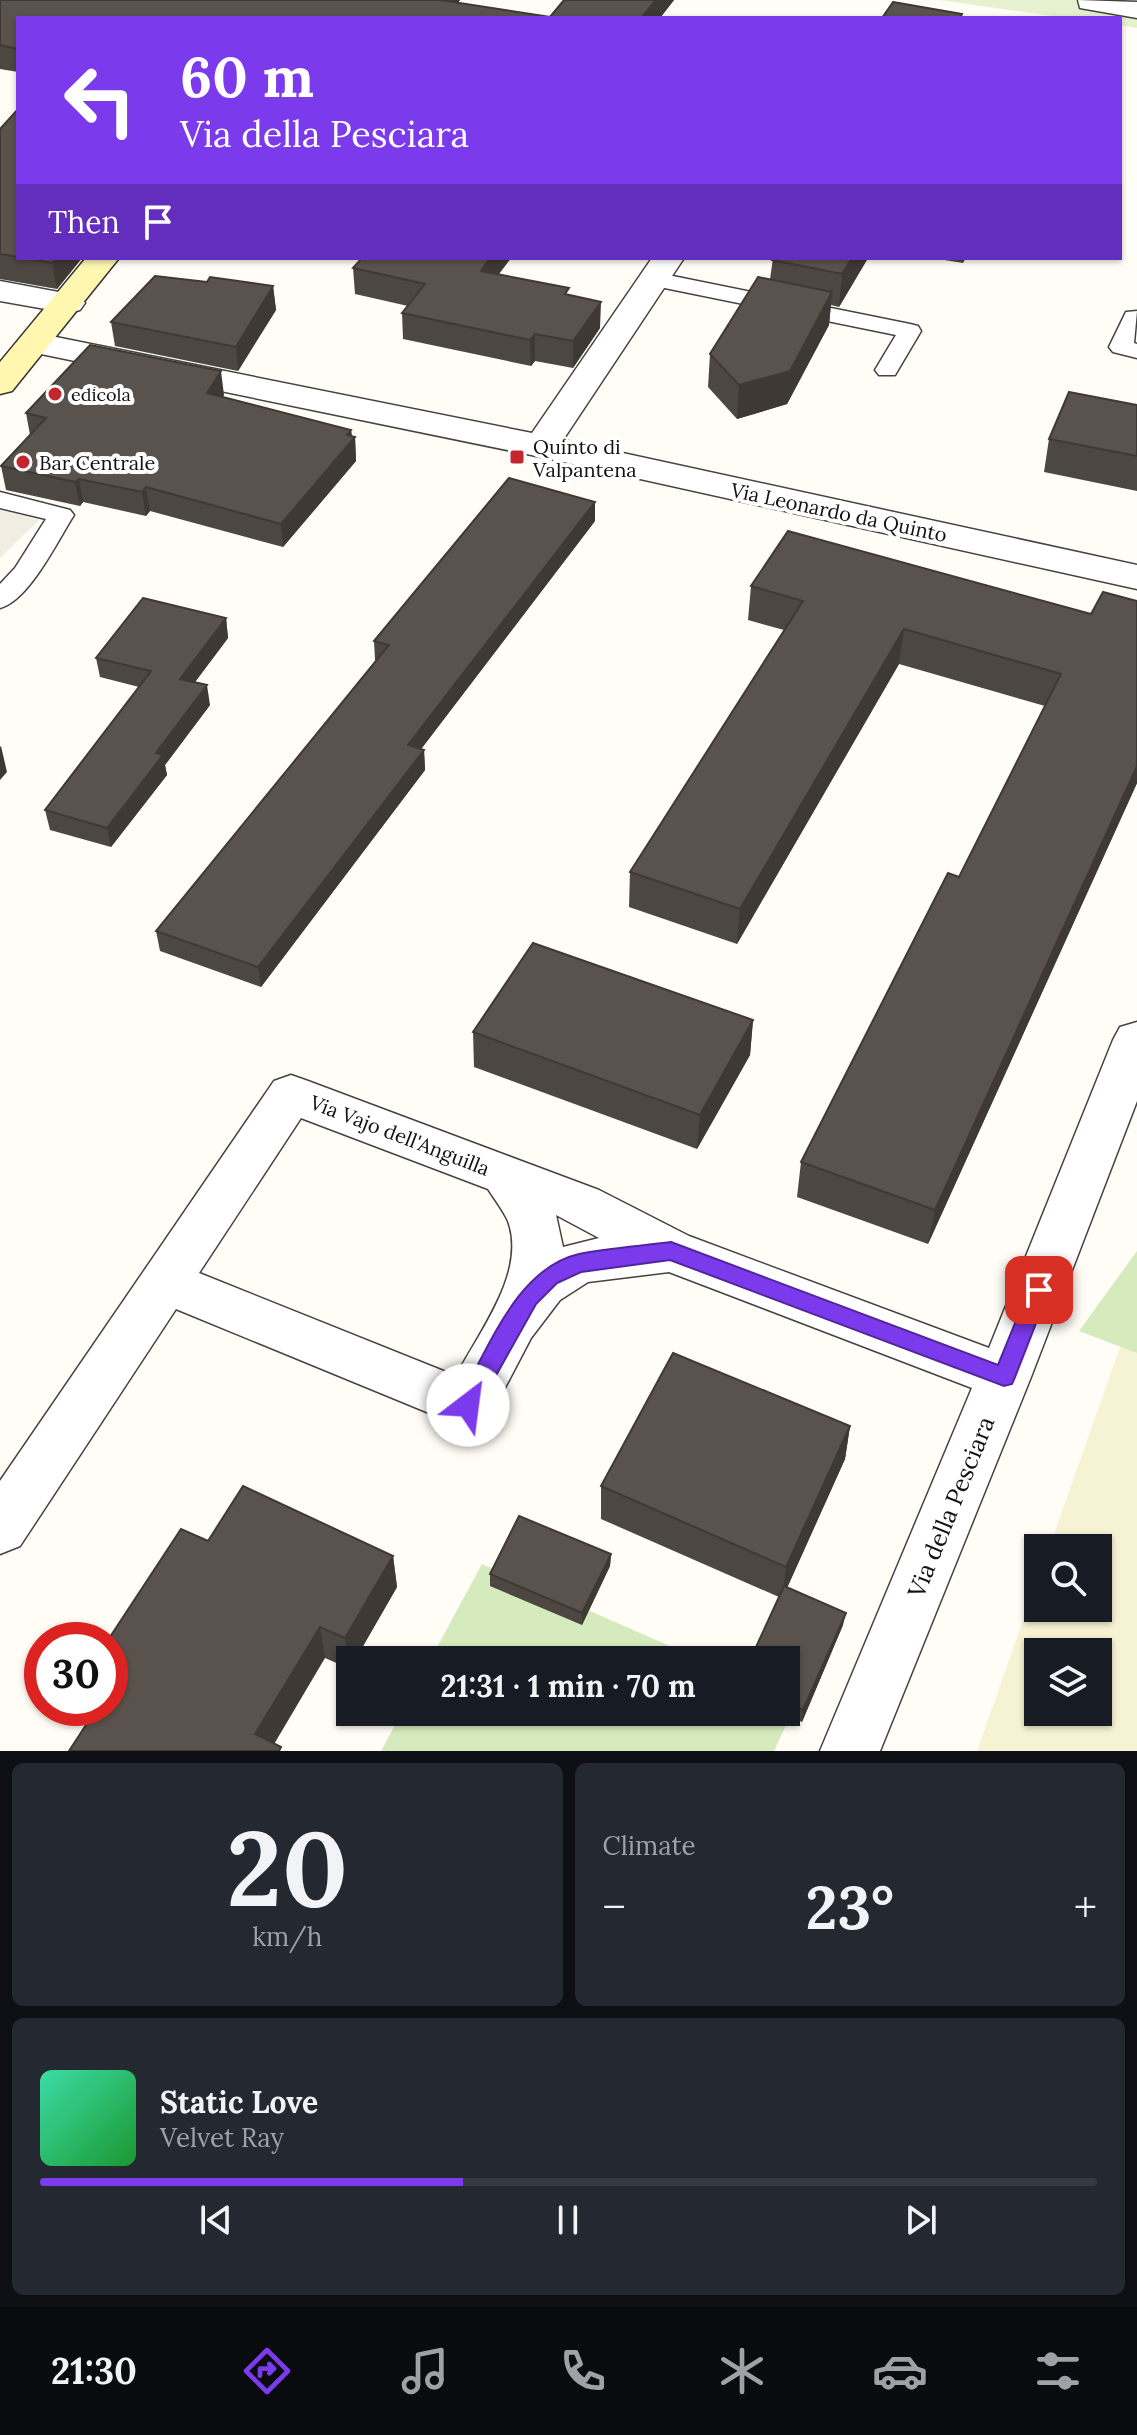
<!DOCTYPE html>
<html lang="en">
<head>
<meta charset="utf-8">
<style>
	:root { --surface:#171b24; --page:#242831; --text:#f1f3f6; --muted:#9ea1a6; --line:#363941; --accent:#7c3aed }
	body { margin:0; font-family:Lora,serif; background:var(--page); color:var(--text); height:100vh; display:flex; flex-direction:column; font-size:30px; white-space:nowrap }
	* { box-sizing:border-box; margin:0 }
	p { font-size:26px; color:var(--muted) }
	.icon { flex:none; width:44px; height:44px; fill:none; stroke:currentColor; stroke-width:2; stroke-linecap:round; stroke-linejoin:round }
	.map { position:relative; height:1751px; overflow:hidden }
	.drawer { display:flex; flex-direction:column; gap:12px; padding:12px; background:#0d0f14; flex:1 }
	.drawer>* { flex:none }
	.hud { position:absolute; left:16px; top:16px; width:1106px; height:244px; border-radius:0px; box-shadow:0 2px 6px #0004; background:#7c3aed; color:#fff; overflow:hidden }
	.buttons { position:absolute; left:1024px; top:1534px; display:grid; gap:16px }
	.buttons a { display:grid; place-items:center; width:88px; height:88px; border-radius:0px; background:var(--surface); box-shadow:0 2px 6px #0004; font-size:40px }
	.speed { position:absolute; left:24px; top:1622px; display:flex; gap:16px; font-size:40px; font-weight:700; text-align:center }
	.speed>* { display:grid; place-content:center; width:104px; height:104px; border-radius:50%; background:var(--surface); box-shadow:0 2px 6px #0004; line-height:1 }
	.speed .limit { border:12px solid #d22; background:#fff; color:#111 }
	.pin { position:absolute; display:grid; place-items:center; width:68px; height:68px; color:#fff; margin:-34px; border-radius:16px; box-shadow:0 4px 12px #0006 }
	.me { position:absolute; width:88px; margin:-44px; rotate:30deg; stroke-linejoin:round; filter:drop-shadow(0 0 6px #0008) }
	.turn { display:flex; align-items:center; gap:28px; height:168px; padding:0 32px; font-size:36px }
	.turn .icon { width:104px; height:104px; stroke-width:2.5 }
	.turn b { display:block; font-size:56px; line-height:68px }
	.then { display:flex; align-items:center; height:76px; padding:0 32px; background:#0003; gap:16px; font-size:30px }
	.big { font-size:60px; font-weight:800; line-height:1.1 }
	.drawer .card { flex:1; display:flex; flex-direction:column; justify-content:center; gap:12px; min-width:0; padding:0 28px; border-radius:12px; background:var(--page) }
	.drawer .dial { align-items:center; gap:0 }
	.dial b { font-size:104px; line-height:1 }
	.song { display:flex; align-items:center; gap:24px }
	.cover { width:96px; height:96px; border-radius:12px; background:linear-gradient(135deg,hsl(160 70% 55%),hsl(130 70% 35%)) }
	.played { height:8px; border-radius:4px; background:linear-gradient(90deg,var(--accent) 40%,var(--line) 40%) }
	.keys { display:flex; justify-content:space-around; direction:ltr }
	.heat { display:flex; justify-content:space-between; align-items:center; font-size:44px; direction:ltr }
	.drawer .tiles { flex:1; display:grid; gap:12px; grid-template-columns:1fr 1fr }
	.card:last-child { grid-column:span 2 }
	.trip { position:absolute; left:336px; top:1646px; width:464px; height:80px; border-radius:0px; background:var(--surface); box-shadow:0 2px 6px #0004; font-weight:800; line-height:80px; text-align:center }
	.dock { display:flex; height:128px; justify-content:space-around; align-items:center; background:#090b0e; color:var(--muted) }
	.dock .icon { width:56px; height:56px }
	.dock .selected { color:var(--accent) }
	.dock b { font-size:36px; color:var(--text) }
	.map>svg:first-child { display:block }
	.farmland { fill:#f6f3d4; fill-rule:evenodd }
	.green { fill:#d5ebbd }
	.pitch { fill:#e6f2cf }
	.plaza { fill:#f1ede2 }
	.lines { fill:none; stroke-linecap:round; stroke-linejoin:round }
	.lane-casing { stroke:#444; stroke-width:3 }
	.street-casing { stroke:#444; stroke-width:3 }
	.secondary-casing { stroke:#333; stroke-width:3 }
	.lane { fill:#fff; fill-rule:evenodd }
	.street { fill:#fff; fill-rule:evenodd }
	.secondary { fill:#fff6b0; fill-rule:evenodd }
	.wall { fill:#4d4742 }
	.shaded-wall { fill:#3f3936 }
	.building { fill:#5a524d; stroke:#3f3936; stroke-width:2 }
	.route { fill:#7c3aed; stroke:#51269a; stroke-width:2 }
	.poi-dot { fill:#c4262e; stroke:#fff; stroke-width:3 }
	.labels { text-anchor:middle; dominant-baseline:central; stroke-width:8; stroke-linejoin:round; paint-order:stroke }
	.far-poi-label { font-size:18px; fill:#111; stroke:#fff; text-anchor:start }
	.poi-label { font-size:20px; fill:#111; stroke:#fff; text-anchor:start }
	.street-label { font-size:20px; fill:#111; stroke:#fff }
	.near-street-label { font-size:24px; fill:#111; stroke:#fff }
</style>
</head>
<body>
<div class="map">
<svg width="1137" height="1751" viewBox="0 0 1137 1751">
	<rect width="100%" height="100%" fill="#fffdf5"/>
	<path class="farmland" d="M1137,1299V1751H977L1038,1578V1608H1098V1548H1049ZM1038,1652H1098V1712H1038Z"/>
	<g class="green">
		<polygon points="1137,1251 1137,1353 1079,1331"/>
		<polygon points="482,1564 702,1660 430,1660"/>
		<polygon points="797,1702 774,1751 381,1751 402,1712 786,1712"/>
	</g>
	<polygon class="pitch" points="940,0 1137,0 1137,28 1120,25 1120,18 1066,18"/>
	<polygon class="plaza" points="0,509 39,520 0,558"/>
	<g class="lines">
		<defs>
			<g id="lane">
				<polygon points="653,272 910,324 918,326 921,331 895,375 879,375 875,370 896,335 645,284 642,279"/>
				<polygon points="1137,311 1134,343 1137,344 1137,358 1113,352 1109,347 1126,312"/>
				<path d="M0,492L70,510L74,515C58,540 29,601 0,608V584L15,568L46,519L0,508Z"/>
			</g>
			<g id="street">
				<polygon points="1078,0 1137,2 1137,18 1080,8"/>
				<polygon points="652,258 684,258 563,440 1137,565 1137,589 541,457 36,353 24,350 19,343 24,336 36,333 532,433"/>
				<polygon points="0,281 80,296 85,303 80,310 68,313 0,301"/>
				<path d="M1137,1022V1101L1031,1377L880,1751H820L972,1388L669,1272L588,1282L560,1300L531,1338L487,1422L468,1429L176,1309L20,1546L0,1554V1481L274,1081L291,1075L308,1081L599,1190L689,1236L989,1348L1113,1040L1120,1027ZM301,1118L488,1189C495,1200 503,1210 508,1221C527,1272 479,1332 456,1376L199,1273ZM556,1215L599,1238L563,1247Z"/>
			</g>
			<polygon id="secondary" points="86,258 119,258 12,391 0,394 0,362"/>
		</defs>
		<use href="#lane" class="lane-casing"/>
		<use href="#street" class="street-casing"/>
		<use href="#secondary" class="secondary-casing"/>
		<use href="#lane" class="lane"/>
		<use href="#street" class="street"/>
		<use href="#secondary" class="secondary"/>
	</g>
	<g class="wall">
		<polygon points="0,0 460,0 457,3 550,17 564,0 674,0 660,18 18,18 18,72 0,69"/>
		<polygon points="18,109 18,258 82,258 57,289 0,279 0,129"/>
		<polygon points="511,258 499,274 569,295 600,328 573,368 535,361 531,366 403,339 402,313 408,306 355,294 353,268"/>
		<polygon points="773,258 868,258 839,307 831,305 829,325 787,404 737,419 708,387 710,354 770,279"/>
		<polygon points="932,258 966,258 963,263"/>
		<polygon points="207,282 273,286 276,310 238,371 115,346 111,322"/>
		<polygon points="224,395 222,397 351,430 352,436 355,437 356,461 283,547 150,511 146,516 83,502 80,506 6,490 1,466 30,435 26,413"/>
		<polygon points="1137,405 1137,491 1044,472 1049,439"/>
		<polygon points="595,521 421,749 424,750 425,770 261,987 160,951 156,931 377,661 375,660 374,641"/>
		<polygon points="751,586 1091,614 1137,601 1137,783 928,1244 797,1197 801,1162 959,877 1045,706 899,664 737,944 629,907 630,872 784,630 748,620"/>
		<polygon points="226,618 228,638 195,682 210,705 165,765 167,775 111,847 50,830 45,810 139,687 100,677 96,658"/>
		<polygon points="753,1020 750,1055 697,1149 474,1067 473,1032"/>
		<polygon points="850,1426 845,1459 787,1588 843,1625 802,1722 780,1712 786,1712 786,1660 779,1597 601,1519 601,1486"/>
		<polygon points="208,1541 393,1556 397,1587 355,1660 350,1660 350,1669 325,1658 93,1713 90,1712 89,1708 110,1708"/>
		<polygon points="611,1554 610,1566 582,1625 490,1586 490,1574"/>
	</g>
	<g class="shaded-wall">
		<polygon points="440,0 460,0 446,18"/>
		<polygon points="656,0 674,0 660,18 641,18"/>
		<polygon points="56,258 82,258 57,289 52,263"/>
		<polygon points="490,258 511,258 481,297 481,271"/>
		<polygon points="852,258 868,258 839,307 842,274"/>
		<polygon points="273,286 276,310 238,371 236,347"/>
		<polygon points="832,292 829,325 787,404 737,419 739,385"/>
		<polygon points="601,302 600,328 573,368 573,341"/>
		<polygon points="535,334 535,361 531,366 530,340"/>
		<polygon points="221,371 224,395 210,417 207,393"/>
		<polygon points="351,430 352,440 355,437 356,461 283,547 281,524"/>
		<polygon points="79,479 83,502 80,506 75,482"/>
		<polygon points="146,487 150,511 146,516 142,492"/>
		<polygon points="595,502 595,521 409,765 408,745"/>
		<polygon points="226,618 228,638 183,698 180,679"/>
		<polygon points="904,629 899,664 737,944 740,909"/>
		<polygon points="207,685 210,705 165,765 167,775 111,847 107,828 156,753"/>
		<polygon points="1,746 7,772 0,780 0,747"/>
		<polygon points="424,750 425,770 261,987 258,967"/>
		<polygon points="1137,766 1137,783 928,1244 935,1210"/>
		<polygon points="753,1020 750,1055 697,1149 700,1115"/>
		<polygon points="850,1426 845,1459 782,1599 786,1567"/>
		<polygon points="611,1554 610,1566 582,1625 582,1613"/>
		<polygon points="393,1556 397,1587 355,1660 350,1660 350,1669 345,1638"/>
		<polygon points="846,1613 843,1625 802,1722 803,1710"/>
		<polygon points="320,1627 325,1658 270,1751 255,1734"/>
	</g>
	<g class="building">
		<polygon points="0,0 440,0 550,17 564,0 656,0 641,18 18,18 18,49 0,45"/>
		<polygon points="893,2 962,14 960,18 882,18"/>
		<polygon points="18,109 18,257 0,254 0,129"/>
		<polygon points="25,258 56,258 52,263"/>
		<polygon points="362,258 490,258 481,271 569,288 565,294 601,302 573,341 535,334 530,340 402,313 425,284 353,268"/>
		<polygon points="773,258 852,258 842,274 772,260"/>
		<polygon points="155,276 207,282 210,277 273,286 236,347 111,322"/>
		<polygon points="758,277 832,292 790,371 739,385 710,354"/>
		<polygon points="90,345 221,371 207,393 351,430 347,435 355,437 281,524 146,487 142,492 79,479 75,482 1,466 46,418 26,413"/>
		<polygon points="1069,392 1137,405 1137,456 1049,439"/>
		<polygon points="509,478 595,502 408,745 424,750 258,967 156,931 389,645 374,641"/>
		<polygon points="788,531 1091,614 1103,592 1137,601 1137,766 935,1210 801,1162 948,873 959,877 1061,674 904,629 740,909 630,872 803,601 751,586"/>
		<polygon points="143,598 226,618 180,679 207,685 156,753 163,755 107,828 45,810 151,671 96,658"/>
		<polygon points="533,943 753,1020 700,1115 473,1032"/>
		<polygon points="673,1353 850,1426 786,1567 601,1486"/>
		<polygon points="243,1486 393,1556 345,1638 320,1627 255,1734 281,1747 279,1751 69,1751 97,1708 110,1708 110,1640 108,1640 181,1529 208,1541"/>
		<polygon points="519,1516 611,1554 582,1613 490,1574"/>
		<polygon points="784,1586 846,1613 803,1710 786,1702 786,1660 750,1660"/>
	</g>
	<path class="route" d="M671,1242L998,1365L1031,1284L1039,1281L1046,1284L1049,1290L1015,1377L1012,1384L1004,1386L670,1260L581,1272L557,1283L536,1304L476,1411L468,1414L460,1411L457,1405L460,1398C489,1348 517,1268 579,1254C608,1248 641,1246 671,1242Z"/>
	<g class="poi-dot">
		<circle cx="55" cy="394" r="8"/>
		<rect x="509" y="449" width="16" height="16" rx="4"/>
		<circle cx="23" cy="462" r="8"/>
	</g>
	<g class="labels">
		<g class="far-poi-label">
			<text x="71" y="394">edicola</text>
		</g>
		<g class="poi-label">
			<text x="533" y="446">Quinto di<tspan x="533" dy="23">Valpantena</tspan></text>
			<text x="39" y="462">Bar Centrale</text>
		</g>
		<g class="street-label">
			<text transform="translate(839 512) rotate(12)">Via Leonardo da Quinto</text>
			<text transform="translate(400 1135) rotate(21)">Via Vajo dell'Anguilla</text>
		</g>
		<g class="near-street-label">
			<text transform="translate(951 1507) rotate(-68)">Via della Pesciara</text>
		</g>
	</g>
</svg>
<div class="buttons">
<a><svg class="icon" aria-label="search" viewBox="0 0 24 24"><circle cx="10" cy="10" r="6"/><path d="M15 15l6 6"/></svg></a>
<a><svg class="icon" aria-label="layers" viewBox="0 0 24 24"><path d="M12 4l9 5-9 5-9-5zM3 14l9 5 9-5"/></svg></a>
</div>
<div class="speed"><div class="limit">30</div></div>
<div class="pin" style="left:1039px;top:1290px;background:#d93025"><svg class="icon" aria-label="arrive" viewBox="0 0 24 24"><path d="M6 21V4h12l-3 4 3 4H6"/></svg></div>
<svg class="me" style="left:468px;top:1405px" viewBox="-20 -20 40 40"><circle r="19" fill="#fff"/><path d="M0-13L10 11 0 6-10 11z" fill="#7c3aed"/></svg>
<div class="trip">21:31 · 1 min · 70 m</div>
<div class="hud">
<div class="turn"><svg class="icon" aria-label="left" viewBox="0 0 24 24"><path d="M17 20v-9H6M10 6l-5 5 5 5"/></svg><div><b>60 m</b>Via della Pesciara</div></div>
<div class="then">Then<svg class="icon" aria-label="arrive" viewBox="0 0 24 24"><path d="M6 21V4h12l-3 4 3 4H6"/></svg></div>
</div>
</div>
<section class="drawer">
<div class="tiles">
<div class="card dial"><b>20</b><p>km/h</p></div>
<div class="card"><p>Climate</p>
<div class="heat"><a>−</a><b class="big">23°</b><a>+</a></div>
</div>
<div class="card">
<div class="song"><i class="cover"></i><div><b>Static Love</b><p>Velvet Ray</p></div></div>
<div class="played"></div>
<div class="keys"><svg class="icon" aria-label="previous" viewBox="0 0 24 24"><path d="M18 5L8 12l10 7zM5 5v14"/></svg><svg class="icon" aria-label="pause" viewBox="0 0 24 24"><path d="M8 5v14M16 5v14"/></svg><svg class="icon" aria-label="next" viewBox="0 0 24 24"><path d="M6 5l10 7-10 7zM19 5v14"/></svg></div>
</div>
</div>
</section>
<nav class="dock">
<b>21:30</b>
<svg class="icon selected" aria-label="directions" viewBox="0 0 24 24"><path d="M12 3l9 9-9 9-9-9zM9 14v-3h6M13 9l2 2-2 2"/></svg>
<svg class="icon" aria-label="music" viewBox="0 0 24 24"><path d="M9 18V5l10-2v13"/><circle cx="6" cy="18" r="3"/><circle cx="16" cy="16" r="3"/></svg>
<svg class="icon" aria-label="phone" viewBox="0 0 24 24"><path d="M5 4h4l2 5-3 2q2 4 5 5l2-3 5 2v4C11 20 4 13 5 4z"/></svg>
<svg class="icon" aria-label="climate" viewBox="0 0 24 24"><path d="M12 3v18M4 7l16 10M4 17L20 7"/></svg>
<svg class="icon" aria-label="car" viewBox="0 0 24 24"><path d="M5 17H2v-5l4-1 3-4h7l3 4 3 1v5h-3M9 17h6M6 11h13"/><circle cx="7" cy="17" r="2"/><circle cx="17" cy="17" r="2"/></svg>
<svg class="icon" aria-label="filters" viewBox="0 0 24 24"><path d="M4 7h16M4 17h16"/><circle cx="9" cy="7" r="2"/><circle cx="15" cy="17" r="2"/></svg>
</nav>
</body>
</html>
